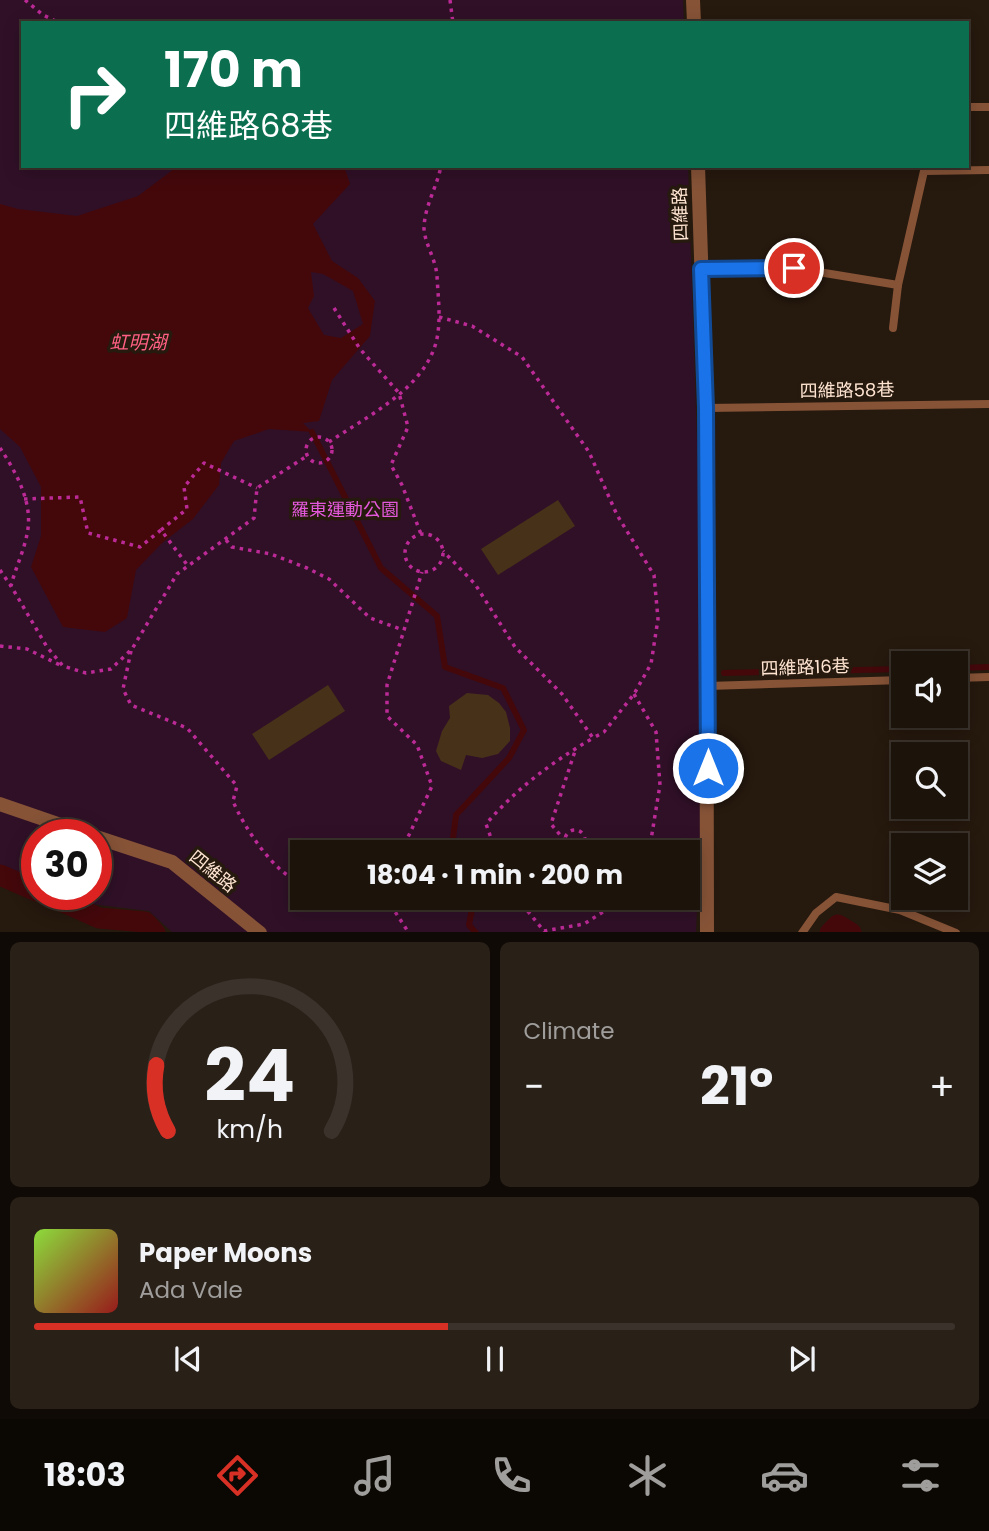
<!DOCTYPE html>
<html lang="en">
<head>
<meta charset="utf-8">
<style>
	:root { --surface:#1c130a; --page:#292018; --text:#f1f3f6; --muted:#a09e9c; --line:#3a322b; --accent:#d93025 }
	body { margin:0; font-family:Poppins,"Noto Sans TC",sans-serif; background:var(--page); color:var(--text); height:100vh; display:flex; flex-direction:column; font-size:26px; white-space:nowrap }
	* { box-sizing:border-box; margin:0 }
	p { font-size:23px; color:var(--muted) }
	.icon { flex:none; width:38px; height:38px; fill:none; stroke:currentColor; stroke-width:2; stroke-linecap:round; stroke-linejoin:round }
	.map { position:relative; height:932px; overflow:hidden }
	.drawer { display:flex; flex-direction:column; gap:10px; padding:10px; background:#0f0a06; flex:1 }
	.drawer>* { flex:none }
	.guide { position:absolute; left:21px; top:21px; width:948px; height:147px; border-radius:0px; box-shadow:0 4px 18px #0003,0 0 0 2px var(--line); background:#0b6e4f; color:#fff; overflow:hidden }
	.tools { position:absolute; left:891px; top:651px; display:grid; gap:14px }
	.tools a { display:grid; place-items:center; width:77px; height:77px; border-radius:0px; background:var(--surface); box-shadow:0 4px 18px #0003,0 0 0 2px var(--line); font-size:35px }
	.speed { position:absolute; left:21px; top:819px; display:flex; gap:14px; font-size:35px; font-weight:700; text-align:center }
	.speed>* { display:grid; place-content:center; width:91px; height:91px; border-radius:50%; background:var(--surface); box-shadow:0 4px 18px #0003,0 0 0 2px var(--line); line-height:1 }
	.speed .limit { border:10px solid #d22; background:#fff; color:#111 }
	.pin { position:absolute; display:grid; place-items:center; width:60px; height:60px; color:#fff; margin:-30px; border:4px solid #fff; border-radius:50%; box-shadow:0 2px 7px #0007 }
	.me { position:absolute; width:77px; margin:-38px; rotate:0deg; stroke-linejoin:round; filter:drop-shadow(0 0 5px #0008) }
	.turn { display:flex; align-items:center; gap:24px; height:147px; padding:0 28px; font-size:32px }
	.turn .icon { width:91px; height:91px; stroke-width:2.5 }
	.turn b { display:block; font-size:49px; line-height:60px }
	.big { font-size:52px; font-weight:700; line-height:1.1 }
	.drawer .card { flex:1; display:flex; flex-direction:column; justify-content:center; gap:10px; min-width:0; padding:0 24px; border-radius:10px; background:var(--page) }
	.drawer .dial { align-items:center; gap:0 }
	.dial svg { height:182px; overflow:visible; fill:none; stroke:var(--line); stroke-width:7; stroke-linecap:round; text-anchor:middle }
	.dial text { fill:var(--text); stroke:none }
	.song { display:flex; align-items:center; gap:21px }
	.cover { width:84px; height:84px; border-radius:10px; background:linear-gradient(135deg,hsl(90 70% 55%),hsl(0 70% 35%)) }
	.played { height:7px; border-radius:4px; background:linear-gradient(90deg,var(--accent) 45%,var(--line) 45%) }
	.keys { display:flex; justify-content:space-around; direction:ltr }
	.heat { display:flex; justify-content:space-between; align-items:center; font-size:38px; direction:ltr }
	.drawer .tiles { flex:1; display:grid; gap:10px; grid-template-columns:1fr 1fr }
	.card:last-child { grid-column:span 2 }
	.trip { position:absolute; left:290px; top:840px; width:410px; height:70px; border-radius:0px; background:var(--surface); box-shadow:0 4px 18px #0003,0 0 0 2px var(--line); font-weight:700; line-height:70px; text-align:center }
	.dock { display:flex; height:112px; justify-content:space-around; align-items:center; background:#0b0804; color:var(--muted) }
	.dock .icon { width:49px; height:49px }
	.dock .active { color:var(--accent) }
	.dock b { font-size:32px; color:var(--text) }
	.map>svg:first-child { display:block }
	.green { fill:#301027; fill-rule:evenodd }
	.water { fill:#44080b; fill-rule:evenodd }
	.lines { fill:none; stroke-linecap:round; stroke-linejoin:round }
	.stream { stroke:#44080b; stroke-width:6 }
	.canal { stroke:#44080b; stroke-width:21 }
	.building { fill:#473119 }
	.path { stroke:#bb2a96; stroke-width:3.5; stroke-dasharray:3.5 5; stroke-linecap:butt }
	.service { stroke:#865337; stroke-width:8 }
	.minor { stroke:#865337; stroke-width:14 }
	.route-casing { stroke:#114b97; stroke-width:18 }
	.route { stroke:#1a73e8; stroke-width:12 }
	.labels { text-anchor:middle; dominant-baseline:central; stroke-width:7; stroke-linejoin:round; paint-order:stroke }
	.street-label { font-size:18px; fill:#ffe5d2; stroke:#26190e }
	.park-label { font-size:18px; fill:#e459db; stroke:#26190e }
	.water-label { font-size:19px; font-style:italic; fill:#ff6083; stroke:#26190e }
</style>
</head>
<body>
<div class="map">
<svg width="989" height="933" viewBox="0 0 989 933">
	<rect width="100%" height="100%" fill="#26190e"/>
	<path class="green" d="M0,0H683L684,23H23V166H688L699,505L704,751L696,932H172L149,911L67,901L46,894H96V835H37V891L0,880ZM303,852H688V898H303Z"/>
	<path class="water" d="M178,166H344L350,184L313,224L332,261L358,278L375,301L370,336L332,380L319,421L303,423L312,432L269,429L234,441L221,463L219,485L193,519L162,543L136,570L127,618L105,632L63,627L31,567L41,536V487L20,447L0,429V204L18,209L77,216L138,196ZM311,272L323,274L353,291L363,324L341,338L324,335L308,308L314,296Z"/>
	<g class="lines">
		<g class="stream">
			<polyline points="312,432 381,568 437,616 445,667 503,688 524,730 509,758 456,815 452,846 456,852"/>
			<polyline points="956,668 989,667"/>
			<polyline points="724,673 903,669"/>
			<polyline points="474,898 469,925 476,933"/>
		</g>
		<g class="canal">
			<polyline points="0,875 37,891"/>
			<polyline points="45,894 99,918 145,922 155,933"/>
			<polyline points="830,933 838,925 851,933"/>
		</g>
	</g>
	<g class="building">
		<polygon points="558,500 575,526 498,575 481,549"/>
		<polygon points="328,685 345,711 269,760 252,734"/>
		<polygon points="467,693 488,695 499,703 506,712 510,728 510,741 498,754 482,758 466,755 461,770 441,761 436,751 442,731 450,718 449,706"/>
	</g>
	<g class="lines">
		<g class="path">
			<polyline points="25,0 43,15 60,23"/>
			<polyline points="450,0 453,23"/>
			<polyline points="334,308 360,349 399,393 408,427 391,465 402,485 421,534"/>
			<polyline points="439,317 472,326 522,357 589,452 617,515 654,575 658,619 651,664 634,694 604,732 593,738 562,694 515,647 475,584 443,551"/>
			<circle cx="319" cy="450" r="13"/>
			<path d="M329,442C366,417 420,391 435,346C442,324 438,298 437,276C436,260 425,244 424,229C424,207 437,187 441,166"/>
			<path d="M0,448C16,472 34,504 27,534C24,551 15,569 11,586L47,647L63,666L86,673L111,669L132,649L177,574L254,518L257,488L307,456"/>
			<polyline points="24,499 80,497 88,533 140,547 161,530 188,566"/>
			<polyline points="161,530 187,509 184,487 204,463 257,488"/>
			<circle cx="424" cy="553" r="19"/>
			<polyline points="226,540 232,547 271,554 307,568 329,579 370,618 403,630"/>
			<polyline points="0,570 11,586"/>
			<polyline points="0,646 27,649 60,665"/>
			<path d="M131,651L123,689L131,705L187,728L237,786L233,801C242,824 277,879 303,882"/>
			<polyline points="634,694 656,732 660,785 649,852"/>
			<circle cx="575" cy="840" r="10"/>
			<polyline points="565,841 551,824 576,748"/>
			<polyline points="401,852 432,786 417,745 387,716 387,685 422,572"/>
			<path d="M496,852L486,824C518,787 551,763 593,738"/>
			<polyline points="386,898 409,933"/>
			<polyline points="517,898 544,931 584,924 625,898"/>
			<polyline points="607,898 612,906"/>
		</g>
		<g class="service">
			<polyline points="968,107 989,107"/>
			<polyline points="701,269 794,268 898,285 924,171 989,170"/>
			<polyline points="893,328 898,285"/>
			<polyline points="706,408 989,404"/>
			<polyline points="956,678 989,677"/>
			<polyline points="708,686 903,680"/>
			<polyline points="802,933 816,913 836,897 900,910 956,933"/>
		</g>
		<g class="minor">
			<polyline points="693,0 694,23"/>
			<polyline points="698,166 706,408 707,933"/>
			<polyline points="0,804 90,835"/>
			<polyline points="96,837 172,862 260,933"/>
		</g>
	</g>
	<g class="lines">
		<defs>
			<polyline id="route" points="708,768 706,408 701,269 794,268"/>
		</defs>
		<use href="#route" class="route-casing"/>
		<use href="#route" class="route"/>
	</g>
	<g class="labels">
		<g class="street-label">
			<text transform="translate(680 214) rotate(-92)">四維路</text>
			<text transform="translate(847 390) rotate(-1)">四維路58巷</text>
			<text transform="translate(805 667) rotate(-2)">四維路16巷</text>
			<text transform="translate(213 871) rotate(39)">四維路</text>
		</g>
		<g class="park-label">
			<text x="345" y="509">羅東運動公園</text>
		</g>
		<g class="water-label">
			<text x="138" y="342">虹明湖</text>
		</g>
	</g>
</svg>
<div class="tools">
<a><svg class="icon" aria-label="sound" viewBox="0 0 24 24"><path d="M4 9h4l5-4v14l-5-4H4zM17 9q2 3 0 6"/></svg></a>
<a><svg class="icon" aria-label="search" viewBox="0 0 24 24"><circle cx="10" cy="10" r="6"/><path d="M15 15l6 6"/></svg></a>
<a><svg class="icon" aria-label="layers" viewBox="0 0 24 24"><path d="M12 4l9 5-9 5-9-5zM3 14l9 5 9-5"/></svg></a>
</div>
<div class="speed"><div class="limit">30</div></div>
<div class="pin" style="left:794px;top:268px;background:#d93025"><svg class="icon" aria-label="arrive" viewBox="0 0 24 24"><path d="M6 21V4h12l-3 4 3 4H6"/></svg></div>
<svg class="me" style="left:708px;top:768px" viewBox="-20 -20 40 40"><circle r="17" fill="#1a73e8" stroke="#fff" stroke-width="3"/><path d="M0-11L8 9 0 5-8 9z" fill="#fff"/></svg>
<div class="trip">18:04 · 1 min · 200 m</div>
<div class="guide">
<div class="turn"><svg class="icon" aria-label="right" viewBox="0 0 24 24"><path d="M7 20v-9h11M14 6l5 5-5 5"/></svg><div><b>170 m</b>四維路68巷</div></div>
</div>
</div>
<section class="drawer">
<div class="tiles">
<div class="card dial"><svg viewBox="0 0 100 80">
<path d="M14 69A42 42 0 1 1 86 69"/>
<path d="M14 69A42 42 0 0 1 9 40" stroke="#d93025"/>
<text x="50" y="56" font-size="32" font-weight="700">24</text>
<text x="50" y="72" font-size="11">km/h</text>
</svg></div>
<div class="card"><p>Climate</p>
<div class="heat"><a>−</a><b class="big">21°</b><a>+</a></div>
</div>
<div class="card">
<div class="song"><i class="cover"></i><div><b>Paper Moons</b><p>Ada Vale</p></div></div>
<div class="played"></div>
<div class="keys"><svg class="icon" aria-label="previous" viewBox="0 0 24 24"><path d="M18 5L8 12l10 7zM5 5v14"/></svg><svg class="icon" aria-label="pause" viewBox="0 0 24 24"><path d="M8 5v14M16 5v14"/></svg><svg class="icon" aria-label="next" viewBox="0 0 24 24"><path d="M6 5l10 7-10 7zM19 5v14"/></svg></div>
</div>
</div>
</section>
<nav class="dock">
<b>18:03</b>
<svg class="icon active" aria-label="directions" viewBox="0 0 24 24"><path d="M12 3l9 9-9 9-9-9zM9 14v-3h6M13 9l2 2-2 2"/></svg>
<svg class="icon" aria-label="music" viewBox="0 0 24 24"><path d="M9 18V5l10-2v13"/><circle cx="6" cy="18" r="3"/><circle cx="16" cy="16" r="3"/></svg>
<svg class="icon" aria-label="phone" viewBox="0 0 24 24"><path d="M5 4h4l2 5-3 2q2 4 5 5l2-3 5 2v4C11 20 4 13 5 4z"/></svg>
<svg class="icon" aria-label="climate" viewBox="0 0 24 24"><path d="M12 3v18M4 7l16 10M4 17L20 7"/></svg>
<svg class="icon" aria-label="car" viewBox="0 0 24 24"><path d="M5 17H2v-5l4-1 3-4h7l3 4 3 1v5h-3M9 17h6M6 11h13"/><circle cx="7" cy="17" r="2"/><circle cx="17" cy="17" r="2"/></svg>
<svg class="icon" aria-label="filters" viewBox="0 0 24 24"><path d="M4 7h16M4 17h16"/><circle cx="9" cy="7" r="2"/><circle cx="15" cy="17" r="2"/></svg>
</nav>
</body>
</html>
